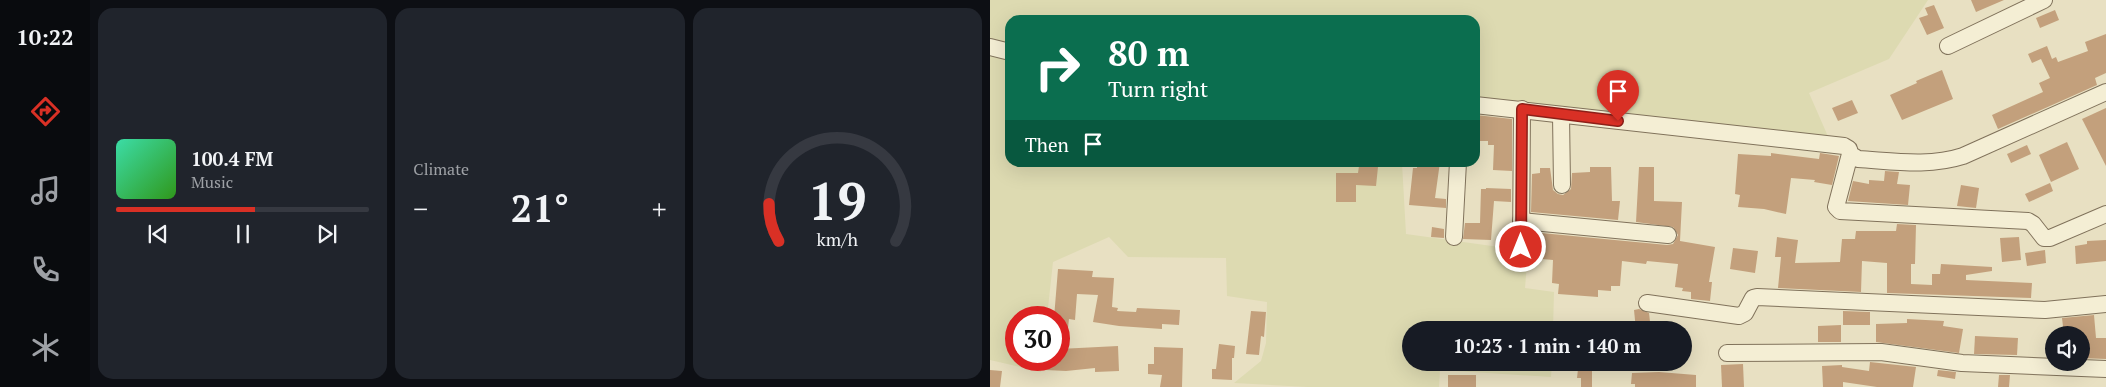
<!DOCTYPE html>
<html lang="en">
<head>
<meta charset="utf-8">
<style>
	:root { --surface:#171b24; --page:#20242c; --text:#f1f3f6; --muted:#9ea1a6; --line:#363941; --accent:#d93025 }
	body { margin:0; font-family:"PT Serif",serif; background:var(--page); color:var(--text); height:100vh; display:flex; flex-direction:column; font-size:19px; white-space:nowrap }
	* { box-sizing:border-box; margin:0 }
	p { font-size:16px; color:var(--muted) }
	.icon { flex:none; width:28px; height:28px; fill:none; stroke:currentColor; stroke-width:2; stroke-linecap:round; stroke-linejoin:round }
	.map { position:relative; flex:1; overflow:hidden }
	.sheet { display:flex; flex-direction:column; gap:8px; padding:8px; background:#0d0f14; width:900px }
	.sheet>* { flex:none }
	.top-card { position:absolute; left:15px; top:15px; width:475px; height:152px; border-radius:15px; box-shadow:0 5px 20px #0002; background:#0b6e4f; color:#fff; overflow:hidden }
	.fabs { position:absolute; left:1055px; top:326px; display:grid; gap:10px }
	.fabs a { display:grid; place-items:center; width:45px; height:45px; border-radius:50%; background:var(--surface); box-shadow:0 5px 20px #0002; font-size:25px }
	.speed { position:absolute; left:15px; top:306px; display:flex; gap:10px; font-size:25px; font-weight:700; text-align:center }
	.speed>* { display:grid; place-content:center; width:65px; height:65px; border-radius:50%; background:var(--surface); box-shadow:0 5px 20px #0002; line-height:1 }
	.speed .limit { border:8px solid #d22; background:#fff; color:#111 }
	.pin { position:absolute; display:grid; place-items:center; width:42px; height:42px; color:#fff; margin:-51px -21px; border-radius:50% 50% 50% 0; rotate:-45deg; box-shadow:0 0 5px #0007 }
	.pin .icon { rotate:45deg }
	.me { position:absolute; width:55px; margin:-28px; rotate:0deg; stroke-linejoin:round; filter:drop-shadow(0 0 4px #0008) }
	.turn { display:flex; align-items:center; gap:18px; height:105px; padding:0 20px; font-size:22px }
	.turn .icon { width:65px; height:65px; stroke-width:2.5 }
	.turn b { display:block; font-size:35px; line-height:42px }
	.then { display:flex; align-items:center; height:48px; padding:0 20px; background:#0003; gap:10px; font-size:19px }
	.big { font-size:38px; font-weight:800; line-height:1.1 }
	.sheet .tile { flex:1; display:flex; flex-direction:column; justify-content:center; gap:8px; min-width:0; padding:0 18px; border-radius:15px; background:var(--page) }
	.sheet .dial { align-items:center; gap:0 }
	.dial svg { height:130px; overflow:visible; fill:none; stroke:var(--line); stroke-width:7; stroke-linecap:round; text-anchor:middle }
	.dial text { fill:var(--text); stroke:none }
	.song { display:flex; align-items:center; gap:15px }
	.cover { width:60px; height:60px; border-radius:8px; background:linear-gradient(135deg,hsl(160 70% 55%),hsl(110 70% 35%)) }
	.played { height:5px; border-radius:2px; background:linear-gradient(90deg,var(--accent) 55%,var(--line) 55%) }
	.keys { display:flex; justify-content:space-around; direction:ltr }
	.heat { display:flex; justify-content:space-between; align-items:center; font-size:28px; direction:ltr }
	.sheet .tiles { flex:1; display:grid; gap:8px; grid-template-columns:repeat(3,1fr) }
	.trip { position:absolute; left:412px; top:321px; width:290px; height:50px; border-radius:25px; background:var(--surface); box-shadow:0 5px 20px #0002; font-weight:800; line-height:50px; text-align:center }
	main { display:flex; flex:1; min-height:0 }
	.tab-bar { display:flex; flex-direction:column; width:90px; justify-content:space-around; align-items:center; background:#090b0e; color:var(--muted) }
	.tab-bar .icon { width:35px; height:35px }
	.tab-bar .on { color:var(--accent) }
	.tab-bar b { font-size:22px; color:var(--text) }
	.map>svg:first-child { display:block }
	.farmland { fill:#dddab1 }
	.building { fill:#c3a07c }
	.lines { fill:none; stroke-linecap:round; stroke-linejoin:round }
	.minor-casing { stroke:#80725b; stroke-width:18 }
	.minor { stroke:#f4eed4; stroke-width:16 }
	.route-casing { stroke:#8d1f18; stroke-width:12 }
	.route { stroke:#d93025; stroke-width:9 }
</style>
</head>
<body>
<main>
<nav class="tab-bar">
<b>10:22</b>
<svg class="icon on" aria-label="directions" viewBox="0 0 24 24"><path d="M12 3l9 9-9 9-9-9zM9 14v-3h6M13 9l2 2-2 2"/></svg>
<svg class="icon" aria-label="music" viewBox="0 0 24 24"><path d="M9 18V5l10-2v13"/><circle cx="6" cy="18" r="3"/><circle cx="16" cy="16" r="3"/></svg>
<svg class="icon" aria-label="phone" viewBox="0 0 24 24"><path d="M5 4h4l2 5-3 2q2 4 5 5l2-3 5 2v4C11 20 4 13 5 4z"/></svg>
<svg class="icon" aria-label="climate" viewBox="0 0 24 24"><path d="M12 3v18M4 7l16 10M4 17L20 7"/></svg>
</nav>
<section class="sheet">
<div class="tiles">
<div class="tile">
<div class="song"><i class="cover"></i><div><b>100.4 FM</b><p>Music</p></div></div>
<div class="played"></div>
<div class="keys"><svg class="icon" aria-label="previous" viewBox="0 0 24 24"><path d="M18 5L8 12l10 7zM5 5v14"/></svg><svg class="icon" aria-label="pause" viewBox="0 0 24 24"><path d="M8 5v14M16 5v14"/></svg><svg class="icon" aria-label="next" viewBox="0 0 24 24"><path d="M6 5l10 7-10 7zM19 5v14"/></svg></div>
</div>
<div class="tile"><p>Climate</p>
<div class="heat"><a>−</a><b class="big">21°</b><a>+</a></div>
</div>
<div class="tile dial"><svg viewBox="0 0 100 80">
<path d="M14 69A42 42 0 1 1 86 69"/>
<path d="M14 69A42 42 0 0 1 8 46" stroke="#d93025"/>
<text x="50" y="56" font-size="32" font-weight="700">19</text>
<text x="50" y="72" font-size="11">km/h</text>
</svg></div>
</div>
</section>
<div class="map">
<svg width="1116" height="387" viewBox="0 0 1116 387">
	<rect width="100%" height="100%" fill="#e8e0c2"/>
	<polygon class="farmland" points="0,0 938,0 899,59 819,93 840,141 485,98 485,20 20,20 20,162 412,163 416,234 538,251 535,288 564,292 563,330 421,330 421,362 562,363 561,377 450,370 449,387 318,387 244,383 271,361 276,343 277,302 237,296 236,258 138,257 119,237 63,262 57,317 26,318 26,360 52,360 51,372 0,360"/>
	<g class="building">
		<polygon points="981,0 1014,0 986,12"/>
		<polygon points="944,5 954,28 937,35 929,18 938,15 935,8"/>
		<polygon points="1065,10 1069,20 1050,28 1046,18"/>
		<polygon points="1116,34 1116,73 1105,78 1107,85 1008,129 1002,115 1053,92 1049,83 1060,78 1051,59 1042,63 1038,54 1057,46 1062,59 1066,57 1068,62 1098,51 1095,42"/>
		<polygon points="952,70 963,99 912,120 900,95 927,83 926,81"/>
		<polygon points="862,100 868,113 848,121 842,108"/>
		<polygon points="1116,108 1116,166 1092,119"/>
		<polygon points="486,115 522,119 522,171 503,170 504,145 498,145 498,141 485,141"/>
		<polygon points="1077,142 1089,169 1061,182 1049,155"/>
		<polygon points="1037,145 1041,154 1021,163 1017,154"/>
		<polygon points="781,153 829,159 830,153 849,156 842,185 824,182 825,180 801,178 796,214 774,209 748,207 750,195 745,194 748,154 781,156"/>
		<polygon points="427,162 450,162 445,198 456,199 456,208 419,205 423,168 427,168"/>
		<polygon points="369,166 388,167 386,186 366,185 366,202 346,202 346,173 368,173"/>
		<polygon points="600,167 621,167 622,201 630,201 628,220 541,212 542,174 550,173 550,168 560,168 563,190 568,194 573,195 581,189 582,173 600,172"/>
		<polygon points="649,167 664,167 664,201 692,202 690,241 725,247 719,282 722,282 720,301 701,299 701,292 692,291 693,288 685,287 688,264 657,261 656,264 632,261 630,286 621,286 621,291 608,290 608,297 568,294 569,284 562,283 563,260 552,259 552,250 540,250 541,232 677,245 683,244 688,235 683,227 646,222"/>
		<polygon points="895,171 909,172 907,184 920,185 918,205 858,201 863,181 879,184 879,180 894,181"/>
		<polygon points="1060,183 1063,191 1039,202 1035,194"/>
		<polygon points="971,185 989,188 986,208 967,206"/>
		<polygon points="496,188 521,189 521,202 504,201 501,240 473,239 475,223 490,223 491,189 496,189"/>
		<polygon points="907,224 926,225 925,264 921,264 921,284 942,285 942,274 950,274 951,264 1002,267 1002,271 976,275 976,280 1042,283 1041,298 897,293 897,263 872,261 871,292 788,288 791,257 785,257 787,237 808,240 805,263 850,262 852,239 865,239 866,231 906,231"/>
		<polygon points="442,227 454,229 454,238 441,237"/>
		<polygon points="1029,237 1031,260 1012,262 1010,238"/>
		<polygon points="1116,240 1116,261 1086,264 1085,246 1097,244 1097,241"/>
		<polygon points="743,248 768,251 765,273 740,269"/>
		<polygon points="1055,250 1056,263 1037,266 1035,253"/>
		<polygon points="68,269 103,271 102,277 124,278 122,307 128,308 127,311 146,312 147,308 190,310 189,325 172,324 172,329 129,326 103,322 108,295 87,294 85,320 79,319 78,328 69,327 69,318 64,318"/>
		<polygon points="649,309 659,313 661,330 646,330 644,310"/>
		<polygon points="261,311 276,312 274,337 271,336 269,355 256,354"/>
		<polygon points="853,311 880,312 880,325 853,325"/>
		<polygon points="1104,315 1106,338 1116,338 1116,359 1091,358 1091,335 1074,335 1072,318"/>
		<polygon points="917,319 954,321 953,326 973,329 969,353 886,342 886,324 917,323"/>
		<polygon points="851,325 851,342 828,342 828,326"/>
		<polygon points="985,336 1028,338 1027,355 984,354"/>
		<polygon points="229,344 245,346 244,358 242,358 242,380 222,379 222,369 226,369"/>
		<polygon points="128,346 129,371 105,372 105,368 76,371 56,370 57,360 69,360 69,349"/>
		<polygon points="164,347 193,348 192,387 170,387 172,375 158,374 158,364 164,364"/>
		<polygon points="880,362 926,367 923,387 887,387 853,382 853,387 833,387 832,366 852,365 852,367 879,371"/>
		<polygon points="753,364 754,387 732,387 731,365"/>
		<polygon points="588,369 602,369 602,387 591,387 591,378 587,378"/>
		<polygon points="0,370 12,371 10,387 0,387"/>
		<polygon points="948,370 966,372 965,379 947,376"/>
		<polygon points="669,372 706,375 706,387 645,387 645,384 641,384 642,373"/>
		<rect x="458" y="375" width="28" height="12"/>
		<polygon points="1009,375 1020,375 1019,387 1008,387"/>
	</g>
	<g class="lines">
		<defs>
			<g id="minor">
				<polyline points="958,46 1054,0"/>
				<polyline points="0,47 20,52"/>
				<path d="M485,105L854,146L859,149L860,154L868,159C903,161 939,167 973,156L1116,92"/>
				<polyline points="571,115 572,185"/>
				<polyline points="860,154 846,207 850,211 1038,221 1043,224 1054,238 1060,238 1116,214"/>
				<polyline points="531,221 678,235"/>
				<polyline points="464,237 468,162"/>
				<polyline points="531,247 532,109"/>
				<polyline points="657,303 749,316 755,313 763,298 767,297 1055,310 1116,304"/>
				<polyline points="737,353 891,352 972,363 1116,369"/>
			</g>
		</defs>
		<use href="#minor" class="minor-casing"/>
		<use href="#minor" class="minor"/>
	</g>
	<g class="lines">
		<defs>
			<polyline id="route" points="531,247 532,109 628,121"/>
		</defs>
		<use href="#route" class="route-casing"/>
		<use href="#route" class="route"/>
	</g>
</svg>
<div class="fabs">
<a><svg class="icon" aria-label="sound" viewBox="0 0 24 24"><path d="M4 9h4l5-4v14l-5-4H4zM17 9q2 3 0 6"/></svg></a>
</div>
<div class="speed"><div class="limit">30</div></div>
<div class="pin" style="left:628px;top:121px;background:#d93025"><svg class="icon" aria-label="arrive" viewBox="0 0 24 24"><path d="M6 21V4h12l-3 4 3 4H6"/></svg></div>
<svg class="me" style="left:531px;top:247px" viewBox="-20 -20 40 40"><circle r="17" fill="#d93025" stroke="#fff" stroke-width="3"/><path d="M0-11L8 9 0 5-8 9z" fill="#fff"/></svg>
<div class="trip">10:23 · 1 min · 140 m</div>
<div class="top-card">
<div class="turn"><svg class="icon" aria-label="right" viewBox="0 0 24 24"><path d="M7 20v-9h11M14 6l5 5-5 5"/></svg><div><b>80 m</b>Turn right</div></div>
<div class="then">Then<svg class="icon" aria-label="arrive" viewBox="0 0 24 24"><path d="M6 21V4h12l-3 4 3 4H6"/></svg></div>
</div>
</div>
</main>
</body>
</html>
